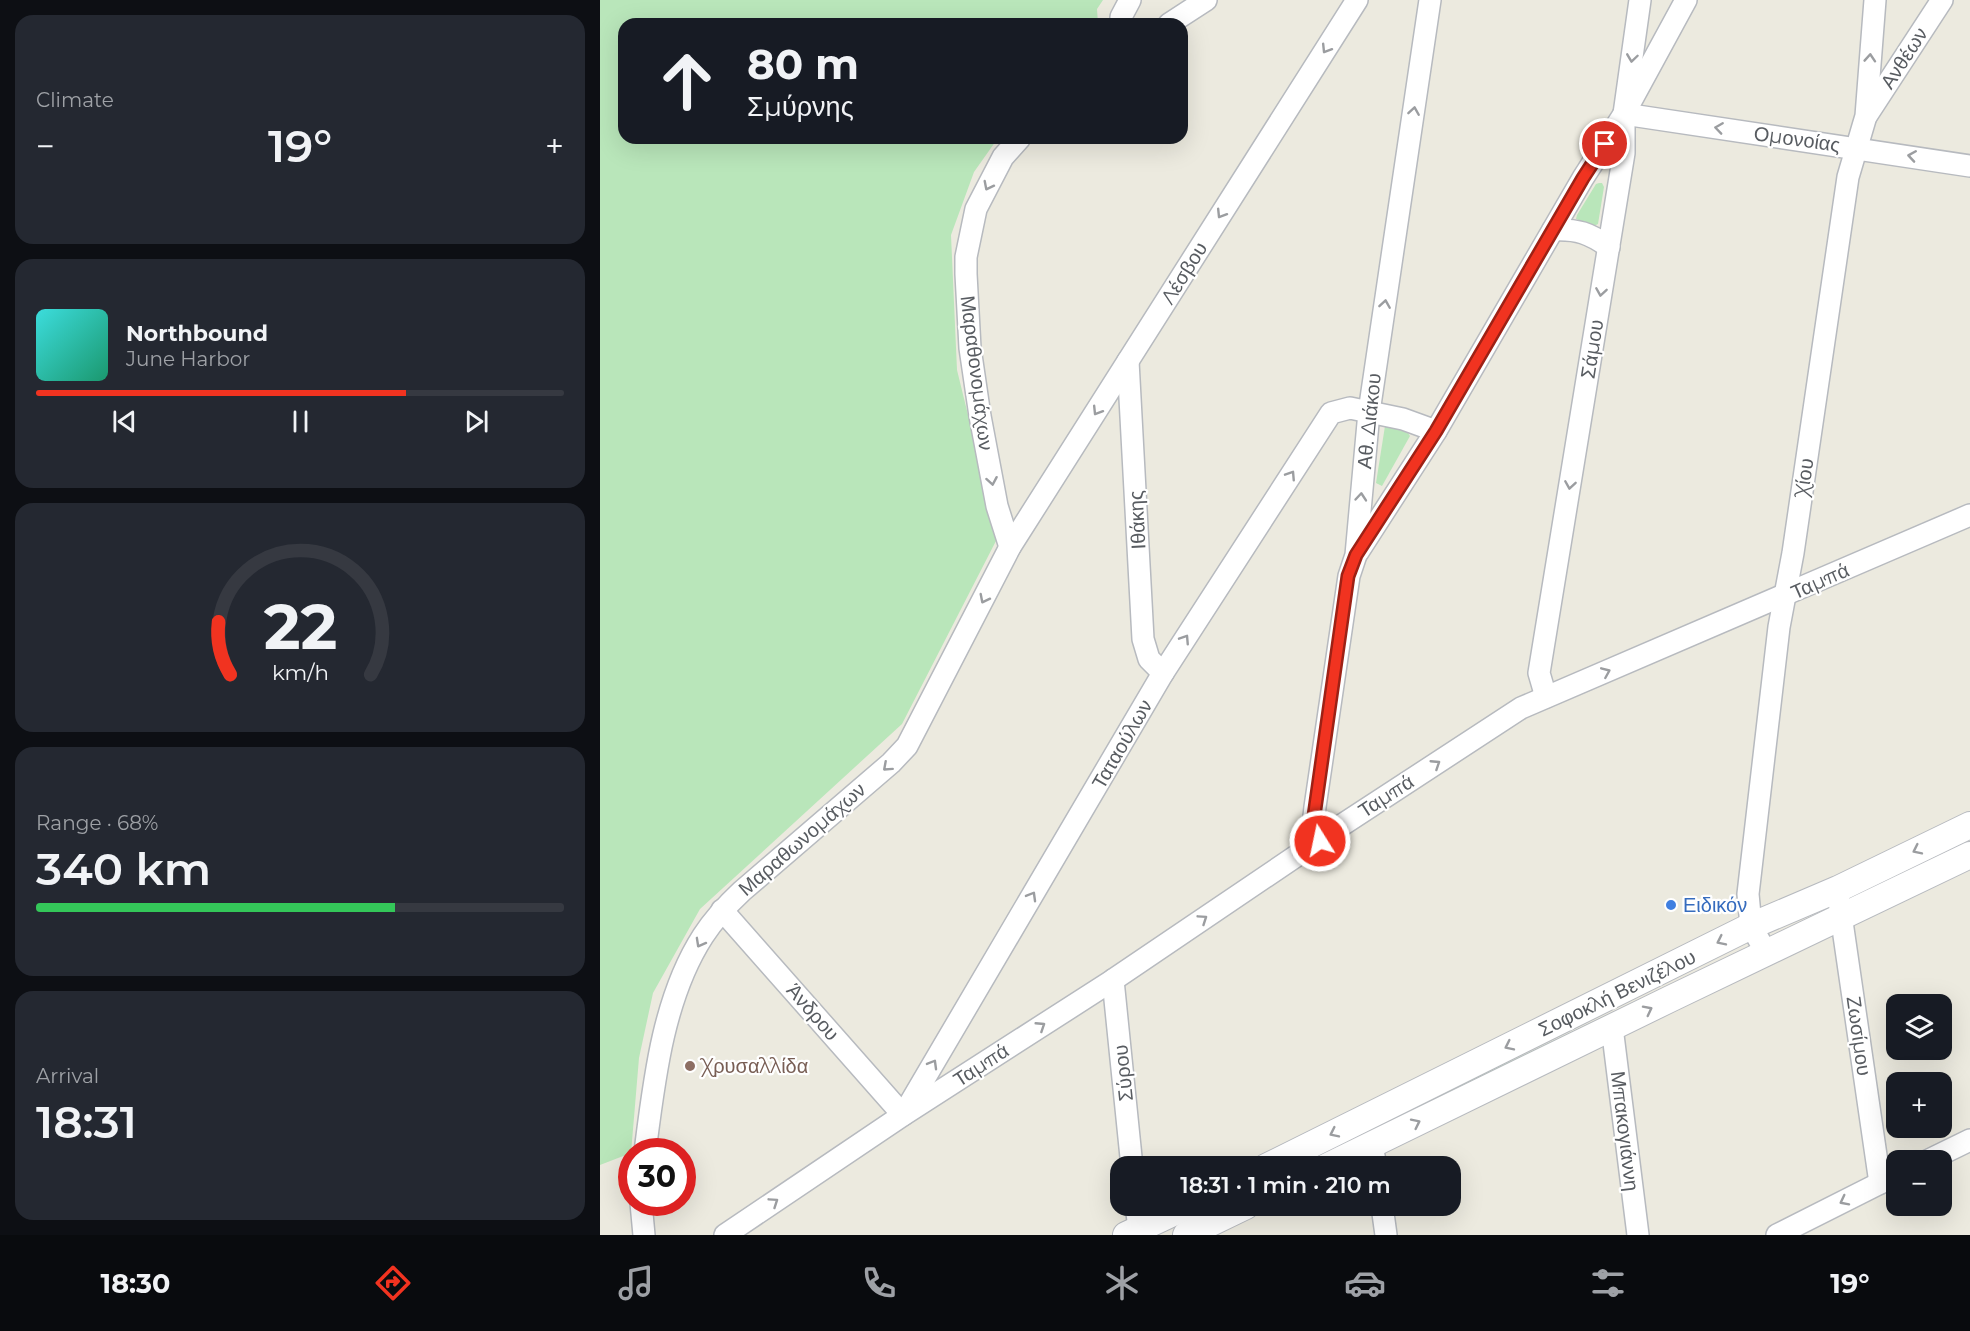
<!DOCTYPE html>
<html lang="en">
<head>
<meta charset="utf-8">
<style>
	:root { --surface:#171b24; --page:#242831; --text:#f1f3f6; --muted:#9ea1a6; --line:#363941; --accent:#f13320 }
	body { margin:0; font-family:Montserrat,sans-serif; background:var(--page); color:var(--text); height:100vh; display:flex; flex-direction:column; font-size:22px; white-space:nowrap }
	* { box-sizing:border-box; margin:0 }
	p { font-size:20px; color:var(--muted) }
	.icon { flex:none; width:33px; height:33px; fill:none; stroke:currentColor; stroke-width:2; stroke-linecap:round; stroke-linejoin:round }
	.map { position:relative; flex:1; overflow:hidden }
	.panel { display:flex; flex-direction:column; gap:15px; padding:15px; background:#0d0f14; width:600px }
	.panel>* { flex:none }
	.hud { position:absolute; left:18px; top:18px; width:570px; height:126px; border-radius:18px; box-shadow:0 6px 24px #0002; background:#171b24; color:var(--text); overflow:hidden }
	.fabs { position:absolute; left:1286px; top:994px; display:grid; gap:12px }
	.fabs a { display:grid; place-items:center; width:66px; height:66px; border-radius:12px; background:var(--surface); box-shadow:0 6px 24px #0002; font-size:30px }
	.speed { position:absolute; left:18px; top:1138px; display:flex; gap:12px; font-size:30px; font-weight:700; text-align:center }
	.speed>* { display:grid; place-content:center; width:78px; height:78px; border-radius:50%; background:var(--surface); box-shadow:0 6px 24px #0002; line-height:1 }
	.speed .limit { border:9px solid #d22; background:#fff; color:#111 }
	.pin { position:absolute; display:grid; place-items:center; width:51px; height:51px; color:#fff; margin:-26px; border:3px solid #fff; border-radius:50%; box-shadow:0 2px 6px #0007 }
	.me { position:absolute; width:66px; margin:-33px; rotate:350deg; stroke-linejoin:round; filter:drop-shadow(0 0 4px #0008) }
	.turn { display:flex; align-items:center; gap:21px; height:126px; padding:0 30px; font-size:27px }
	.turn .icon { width:78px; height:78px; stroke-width:2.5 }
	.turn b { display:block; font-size:42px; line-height:51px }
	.big { font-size:45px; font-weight:600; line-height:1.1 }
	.panel .widget { flex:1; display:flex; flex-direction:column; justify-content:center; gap:9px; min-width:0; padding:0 21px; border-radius:18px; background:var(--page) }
	.panel .dial { align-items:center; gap:0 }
	.dial svg { height:156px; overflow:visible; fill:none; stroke:var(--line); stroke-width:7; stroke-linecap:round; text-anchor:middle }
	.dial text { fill:var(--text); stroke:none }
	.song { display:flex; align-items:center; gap:18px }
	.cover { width:72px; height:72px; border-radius:9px; background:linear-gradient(135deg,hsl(180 70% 55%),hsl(160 70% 35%)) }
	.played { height:6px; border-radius:3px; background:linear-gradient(90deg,var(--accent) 70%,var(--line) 70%) }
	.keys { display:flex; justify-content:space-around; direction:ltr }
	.heat { display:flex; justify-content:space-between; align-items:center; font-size:33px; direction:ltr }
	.charge { height:9px; border-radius:4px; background:linear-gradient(90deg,#34c759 68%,var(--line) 0) }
	.trip { position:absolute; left:510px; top:1156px; width:351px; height:60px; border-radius:18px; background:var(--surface); box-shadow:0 6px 24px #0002; font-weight:600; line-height:60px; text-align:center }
	.tab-bar { display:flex; height:96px; justify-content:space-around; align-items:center; background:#090b0e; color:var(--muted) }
	.tab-bar .icon { width:42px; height:42px }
	.tab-bar .active { color:var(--accent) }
	.tab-bar b { font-size:27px; color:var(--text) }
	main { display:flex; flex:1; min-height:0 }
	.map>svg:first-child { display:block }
	.green { fill:#b9e6ba }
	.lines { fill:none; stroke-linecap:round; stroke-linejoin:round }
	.minor-casing { stroke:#b7babf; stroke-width:24 }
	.tertiary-casing { stroke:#b7babf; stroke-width:28 }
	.minor { stroke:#fff; stroke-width:21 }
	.tertiary { stroke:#fff; stroke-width:26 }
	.oneway { stroke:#9b9da0 }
	.route-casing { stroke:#9d2115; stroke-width:15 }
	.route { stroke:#f13320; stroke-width:10 }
	.shop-dot { fill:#3f7fe0; stroke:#fff; stroke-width:2 }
	.education-dot { fill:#8d6e63; stroke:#fff; stroke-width:2 }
	.labels { text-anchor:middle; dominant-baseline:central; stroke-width:4.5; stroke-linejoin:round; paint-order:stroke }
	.street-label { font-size:20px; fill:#585c61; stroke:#fff }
	.shop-label { font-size:20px; fill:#366cbe; stroke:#fff; text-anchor:start }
	.education-label { font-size:20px; fill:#785e54; stroke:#fff; text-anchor:start }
</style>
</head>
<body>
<main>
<section class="panel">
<div class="widget"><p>Climate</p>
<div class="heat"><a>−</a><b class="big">19°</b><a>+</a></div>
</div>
<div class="widget">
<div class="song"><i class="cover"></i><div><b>Northbound</b><p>June Harbor</p></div></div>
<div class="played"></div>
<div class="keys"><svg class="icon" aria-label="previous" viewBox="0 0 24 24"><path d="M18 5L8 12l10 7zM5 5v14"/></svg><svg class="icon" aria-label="pause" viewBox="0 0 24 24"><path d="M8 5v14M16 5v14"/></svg><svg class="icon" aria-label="next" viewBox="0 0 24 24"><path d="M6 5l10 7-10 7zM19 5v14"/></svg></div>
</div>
<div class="widget dial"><svg viewBox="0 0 100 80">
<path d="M14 69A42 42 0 1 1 86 69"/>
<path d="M14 69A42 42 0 0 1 8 42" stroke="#f13320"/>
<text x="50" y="56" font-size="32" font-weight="700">22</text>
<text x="50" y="72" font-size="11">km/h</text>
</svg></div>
<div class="widget"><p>Range · 68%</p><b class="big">340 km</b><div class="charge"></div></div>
<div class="widget"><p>Arrival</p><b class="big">18:31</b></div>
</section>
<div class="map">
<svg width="1370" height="1235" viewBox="0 0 1370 1235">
	<rect width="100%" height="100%" fill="#eceadf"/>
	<g class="green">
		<polygon points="0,0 503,0 497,9 498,24 24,24 24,138 398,138 374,172 351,235 357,370 398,537 302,724 100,909 53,993 39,1058 31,1153 0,1165"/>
		<polygon points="999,183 1002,183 1004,187 998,224 994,226 976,219 977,215 996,184"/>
		<polygon points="785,426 788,426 808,433 810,436 782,486 776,483"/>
		<polygon points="1142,950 1143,952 696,1167 690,1167"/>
	</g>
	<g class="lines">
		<defs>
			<g id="minor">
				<polyline points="521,24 521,17 530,0"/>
				<polyline points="569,24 606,0"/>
				<polyline points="1024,114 1370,166"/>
				<polyline points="1267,115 1342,0"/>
				<path d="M953,230C978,229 989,233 1009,247"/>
				<polyline points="528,361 543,639 549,659 563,673"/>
				<polyline points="410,547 397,506 380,416 370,348 366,274 366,257 376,209 403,157 420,138"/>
				<polyline points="758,552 836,431 983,178 1024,114 1086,0"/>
				<polyline points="946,697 939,673 1024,153 1024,114 1040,0"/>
				<polyline points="720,841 714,816 715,807 749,576 756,555 769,412 830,0"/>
				<polyline points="1239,901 1280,1183"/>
				<polyline points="122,910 303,1115"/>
				<polyline points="1166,952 1151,926 1148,894 1179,627 1193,553 1248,177 1266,116 1275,0"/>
				<polyline points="513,980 532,1167"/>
				<polyline points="1012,1027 1038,1235"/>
				<polyline points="306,1110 563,673 731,413 750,408 803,419 836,431"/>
				<polyline points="772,1145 776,1167"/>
				<path d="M45,1152C54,1081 63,998 103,936C114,919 127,905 142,891L291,763L307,746L410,547L757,0"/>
				<polyline points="1327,1161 1370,1140"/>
				<polyline points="41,1203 44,1235"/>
				<polyline points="536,1206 540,1235"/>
				<polyline points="782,1206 786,1235"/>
				<polyline points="125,1235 303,1115 513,980 742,825 921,708 1370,515"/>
				<polyline points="1177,1235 1296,1175"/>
			</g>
			<g id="tertiary">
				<polyline points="666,1167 1151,926 1238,889 1370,825"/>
				<polyline points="726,1167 1070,999 1370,855"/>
				<polyline points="526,1235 588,1206"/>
				<polyline points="586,1235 646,1206"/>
			</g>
		</defs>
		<use href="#minor" class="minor-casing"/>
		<use href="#tertiary" class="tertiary-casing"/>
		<use href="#minor" class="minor"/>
		<use href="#tertiary" class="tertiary"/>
	</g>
	<defs><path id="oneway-chevron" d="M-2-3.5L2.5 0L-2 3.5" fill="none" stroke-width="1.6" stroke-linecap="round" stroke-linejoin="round" transform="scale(1.5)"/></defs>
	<g class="oneway">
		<use href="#oneway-chevron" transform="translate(726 49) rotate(122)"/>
		<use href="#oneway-chevron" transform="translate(1032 58) rotate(98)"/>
		<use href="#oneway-chevron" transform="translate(1270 58) rotate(-86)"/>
		<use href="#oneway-chevron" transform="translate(814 111) rotate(-81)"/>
		<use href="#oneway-chevron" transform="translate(1119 128) rotate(-172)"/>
		<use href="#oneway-chevron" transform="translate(1312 156) rotate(-171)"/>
		<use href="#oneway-chevron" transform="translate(388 186) rotate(117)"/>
		<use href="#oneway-chevron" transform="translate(621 214) rotate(122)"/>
		<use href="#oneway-chevron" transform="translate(1001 292) rotate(99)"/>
		<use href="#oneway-chevron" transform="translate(785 304) rotate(-81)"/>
		<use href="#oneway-chevron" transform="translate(497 411) rotate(122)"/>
		<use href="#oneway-chevron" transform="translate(691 475) rotate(-57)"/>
		<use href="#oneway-chevron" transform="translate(392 481) rotate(80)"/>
		<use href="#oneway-chevron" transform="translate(970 485) rotate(99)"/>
		<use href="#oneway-chevron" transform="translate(761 497) rotate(-85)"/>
		<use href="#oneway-chevron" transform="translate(384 599) rotate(117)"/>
		<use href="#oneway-chevron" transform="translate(585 639) rotate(-57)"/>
		<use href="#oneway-chevron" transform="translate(1006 672) rotate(-23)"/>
		<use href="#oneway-chevron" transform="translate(836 764) rotate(-33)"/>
		<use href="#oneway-chevron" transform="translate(287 767) rotate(138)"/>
		<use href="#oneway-chevron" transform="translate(1317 850) rotate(154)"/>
		<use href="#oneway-chevron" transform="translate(432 896) rotate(-60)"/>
		<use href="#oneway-chevron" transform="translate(603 919) rotate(-34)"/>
		<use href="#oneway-chevron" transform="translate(1121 941) rotate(154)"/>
		<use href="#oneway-chevron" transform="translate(100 943) rotate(119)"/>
		<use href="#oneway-chevron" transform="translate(1048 1010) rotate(-27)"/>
		<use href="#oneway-chevron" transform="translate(441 1026) rotate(-33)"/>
		<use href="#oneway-chevron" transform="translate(909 1046) rotate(154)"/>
		<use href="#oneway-chevron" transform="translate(333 1064) rotate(-60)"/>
		<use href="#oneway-chevron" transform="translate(816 1123) rotate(-26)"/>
		<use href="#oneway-chevron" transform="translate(734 1133) rotate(154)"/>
		<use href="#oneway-chevron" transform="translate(1244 1201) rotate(153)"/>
		<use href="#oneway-chevron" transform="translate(174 1202) rotate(-34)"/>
	</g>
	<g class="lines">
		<defs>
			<polyline id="route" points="720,841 714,816 748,576 756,555 836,431 983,178 1005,144"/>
		</defs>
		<use href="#route" class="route-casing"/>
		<use href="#route" class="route"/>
	</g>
	<circle class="shop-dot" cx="1071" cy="905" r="6"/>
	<circle class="education-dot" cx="90" cy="1066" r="6"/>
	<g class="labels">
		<g class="street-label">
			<text transform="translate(1304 58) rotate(-57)">Ανθέων</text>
			<text transform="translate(1197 139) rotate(8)">Ομονοίας</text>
			<text transform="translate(584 273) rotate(-58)">Λέσβου</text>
			<text transform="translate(992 349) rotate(-81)">Σάμου</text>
			<text transform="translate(377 373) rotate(83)">Μαραθονομάχων</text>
			<text transform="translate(769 421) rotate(-84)">Αθ. Διάκου</text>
			<text transform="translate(1204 477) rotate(-82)">Χίου</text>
			<text transform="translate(537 520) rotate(-93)">Ιθάκης</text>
			<text transform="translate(1220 581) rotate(-24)">Ταμπά</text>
			<text transform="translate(522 744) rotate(-60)">Ταταούλων</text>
			<text transform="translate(786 796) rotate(-33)">Ταμπά</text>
			<text transform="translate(202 839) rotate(-41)">Μαραθωνομάχων</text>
			<text transform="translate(1017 993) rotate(-26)">Σοφοκλή Βενιζέλου</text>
			<text transform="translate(213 1012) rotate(49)">Άνδρου</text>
			<text transform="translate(1259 1036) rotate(82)">Ζωσίμου</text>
			<text transform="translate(381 1065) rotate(-33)">Ταμπά</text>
			<text transform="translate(523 1073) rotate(-96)">Σύρου</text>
			<text transform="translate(1025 1131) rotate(83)">Μπακογιάννη</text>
		</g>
		<g class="shop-label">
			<text x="1083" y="905">Ειδικόν</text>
		</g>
		<g class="education-label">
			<text x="102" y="1066">Χρυσαλλίδα</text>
		</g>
	</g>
</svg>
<div class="fabs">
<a><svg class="icon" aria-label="layers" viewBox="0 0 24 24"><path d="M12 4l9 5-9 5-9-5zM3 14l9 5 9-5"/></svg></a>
<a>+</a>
<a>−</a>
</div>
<div class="speed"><div class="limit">30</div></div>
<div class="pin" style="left:1005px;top:144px;background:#d93025"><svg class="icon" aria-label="arrive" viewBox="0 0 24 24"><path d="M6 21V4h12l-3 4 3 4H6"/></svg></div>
<svg class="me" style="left:720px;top:841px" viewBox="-20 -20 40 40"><circle r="17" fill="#f13320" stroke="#fff" stroke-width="3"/><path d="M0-11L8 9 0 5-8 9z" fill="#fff"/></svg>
<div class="trip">18:31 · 1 min · 210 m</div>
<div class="hud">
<div class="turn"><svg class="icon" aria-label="ahead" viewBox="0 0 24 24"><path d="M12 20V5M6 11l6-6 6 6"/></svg><div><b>80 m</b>Σμύρνης</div></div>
</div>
</div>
</main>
<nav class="tab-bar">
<b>18:30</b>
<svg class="icon active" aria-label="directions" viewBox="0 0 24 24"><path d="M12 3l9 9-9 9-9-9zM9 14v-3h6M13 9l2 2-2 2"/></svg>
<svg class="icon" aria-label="music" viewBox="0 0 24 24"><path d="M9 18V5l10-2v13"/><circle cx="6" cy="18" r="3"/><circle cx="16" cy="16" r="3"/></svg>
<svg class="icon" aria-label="phone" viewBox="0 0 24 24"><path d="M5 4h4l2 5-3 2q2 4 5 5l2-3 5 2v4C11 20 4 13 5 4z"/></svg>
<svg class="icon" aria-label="climate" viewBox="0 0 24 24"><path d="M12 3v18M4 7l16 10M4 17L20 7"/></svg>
<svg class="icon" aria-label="car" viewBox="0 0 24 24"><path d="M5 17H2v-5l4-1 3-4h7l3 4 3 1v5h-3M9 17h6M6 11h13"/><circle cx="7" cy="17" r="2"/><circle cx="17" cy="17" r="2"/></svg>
<svg class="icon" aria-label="filters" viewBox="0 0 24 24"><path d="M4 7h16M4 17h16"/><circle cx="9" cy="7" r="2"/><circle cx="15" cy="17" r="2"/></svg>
<b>19°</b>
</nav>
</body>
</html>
